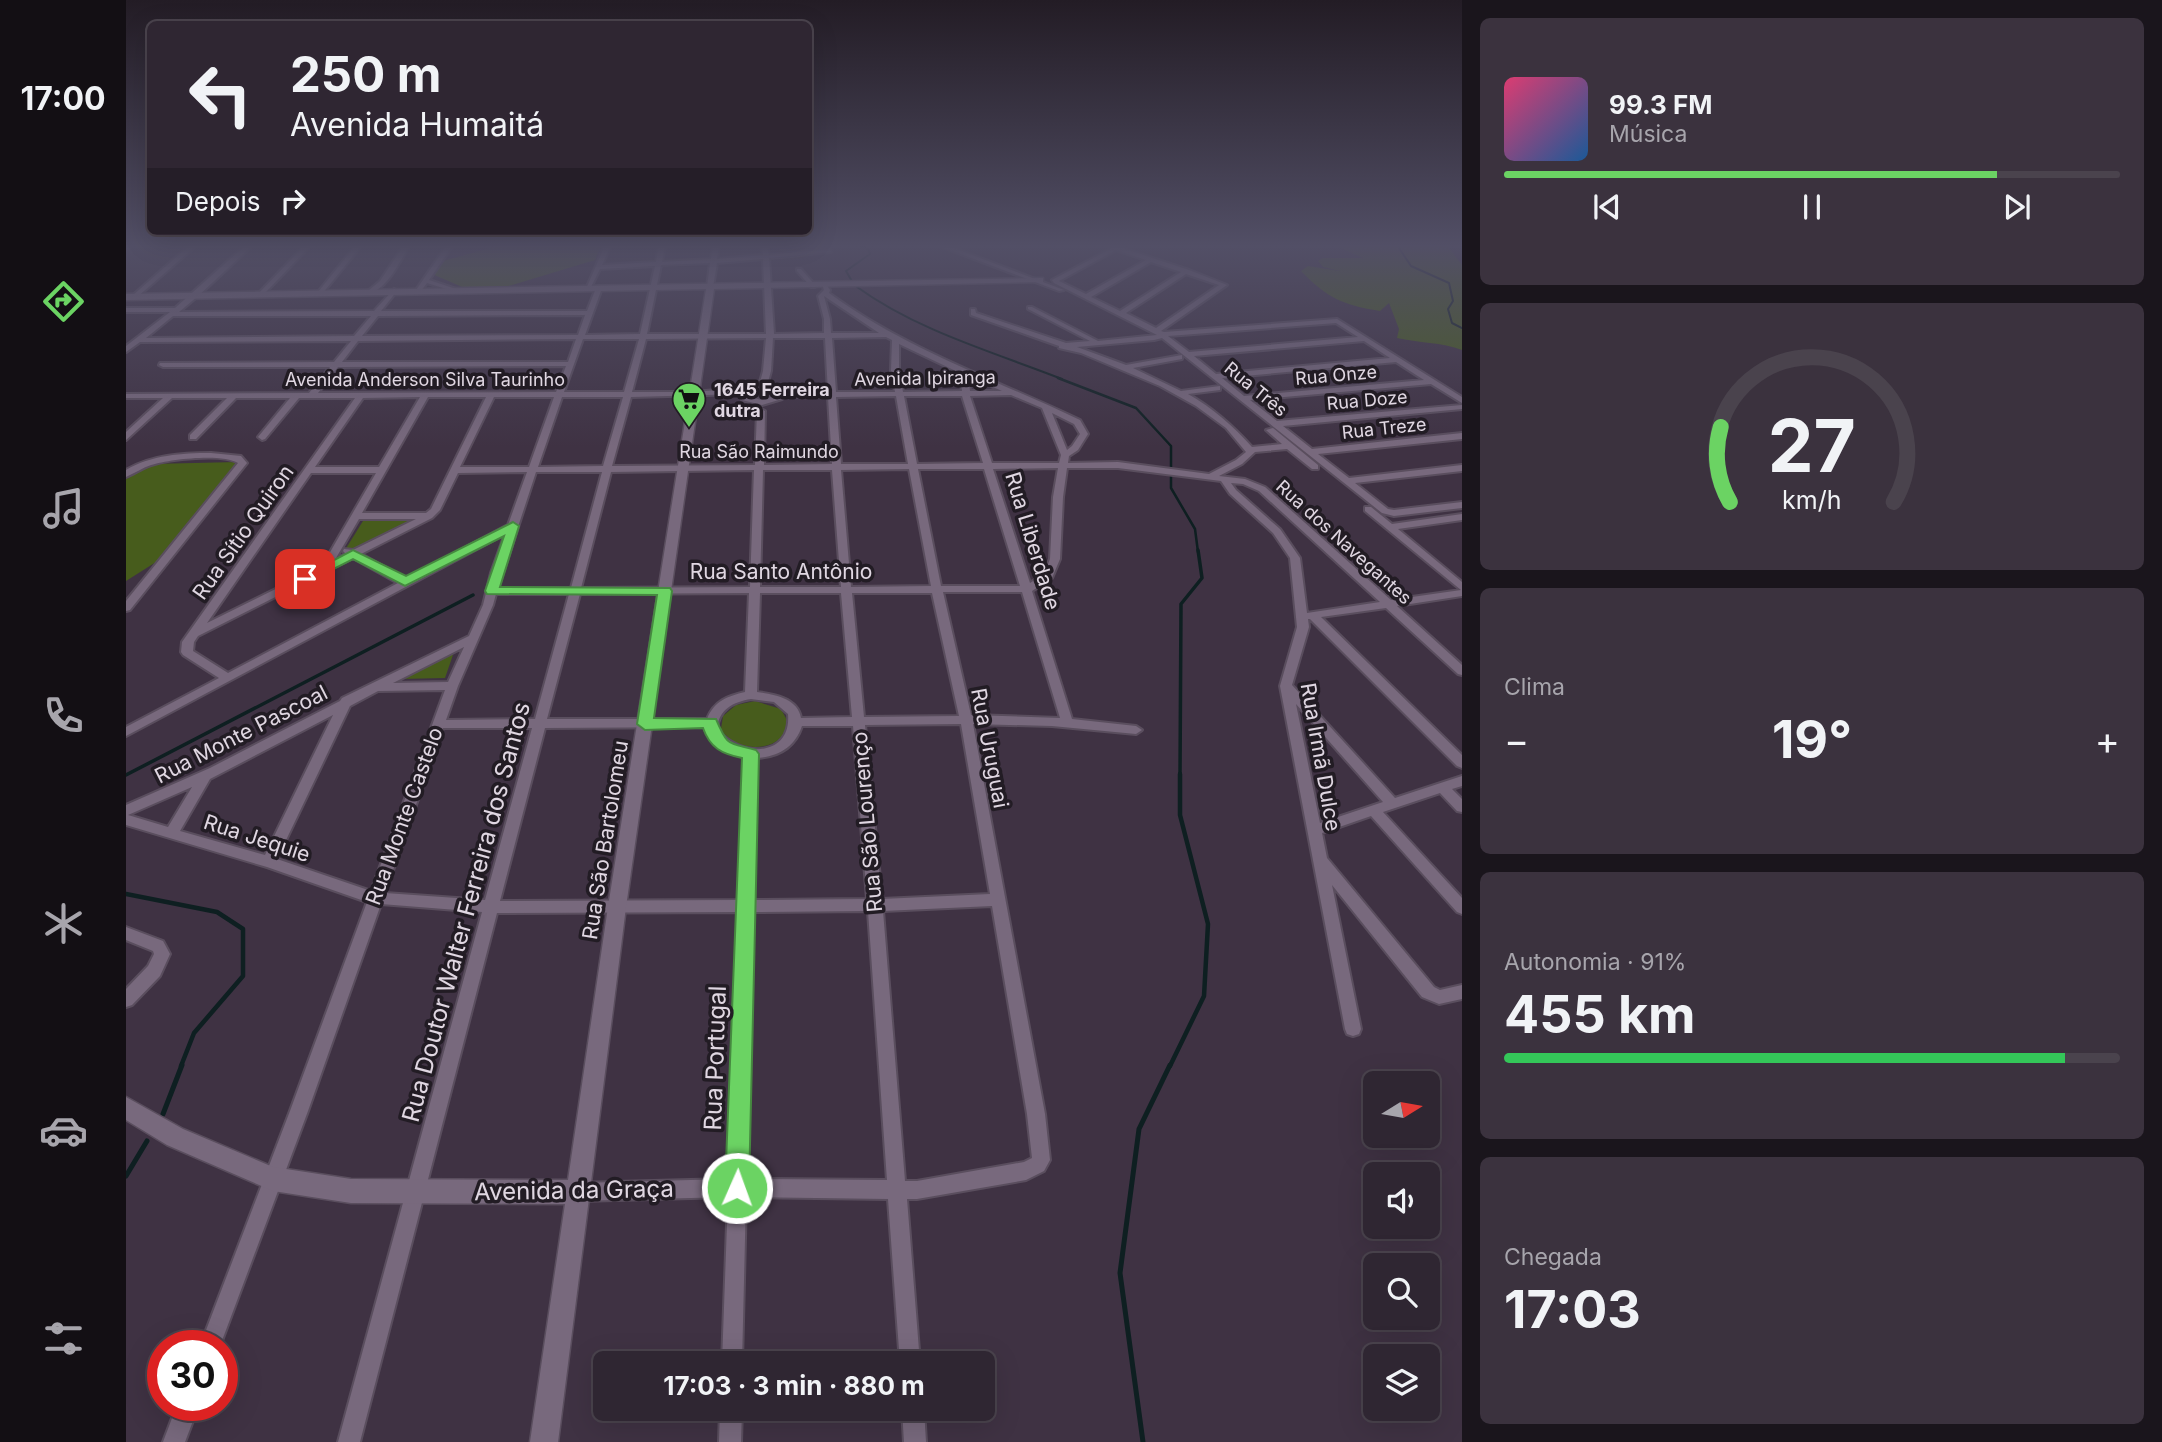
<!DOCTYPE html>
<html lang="pt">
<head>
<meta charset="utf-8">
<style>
	:root { --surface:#2f2632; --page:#3b323e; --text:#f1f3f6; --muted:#a7a5ac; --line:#4a434d; --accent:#6bd363 }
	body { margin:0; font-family:Inter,sans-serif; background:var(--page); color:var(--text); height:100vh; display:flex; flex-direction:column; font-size:26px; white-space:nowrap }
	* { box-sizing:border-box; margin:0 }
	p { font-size:23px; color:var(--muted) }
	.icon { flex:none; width:38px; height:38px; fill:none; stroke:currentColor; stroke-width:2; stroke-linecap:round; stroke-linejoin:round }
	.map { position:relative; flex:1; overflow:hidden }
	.details { display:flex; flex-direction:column; gap:18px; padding:18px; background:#1a151c; width:700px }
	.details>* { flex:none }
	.banner { position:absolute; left:21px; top:21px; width:665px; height:214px; border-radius:10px; box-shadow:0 7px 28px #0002,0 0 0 2px var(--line); background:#2f2632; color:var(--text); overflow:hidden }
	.needle { width:46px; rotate:79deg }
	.tools { position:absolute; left:1237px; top:1071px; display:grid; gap:14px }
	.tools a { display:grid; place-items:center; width:77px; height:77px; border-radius:10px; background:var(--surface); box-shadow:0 7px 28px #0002,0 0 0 2px var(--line); font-size:35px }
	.speed { position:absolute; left:21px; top:1330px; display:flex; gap:14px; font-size:35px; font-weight:700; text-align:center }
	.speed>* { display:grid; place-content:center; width:91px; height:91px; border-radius:50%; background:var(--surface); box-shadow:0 7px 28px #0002,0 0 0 2px var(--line); line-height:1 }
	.speed .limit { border:10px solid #d22; background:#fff; color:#111 }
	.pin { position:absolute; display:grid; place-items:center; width:60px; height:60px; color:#fff; margin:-30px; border-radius:14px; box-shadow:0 4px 10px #0006 }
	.me { position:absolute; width:77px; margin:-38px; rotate:2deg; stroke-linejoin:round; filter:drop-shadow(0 0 5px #0008) }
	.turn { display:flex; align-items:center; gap:24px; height:147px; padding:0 28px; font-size:32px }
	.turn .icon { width:91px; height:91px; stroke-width:2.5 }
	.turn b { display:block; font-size:49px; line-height:60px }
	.then { display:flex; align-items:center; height:66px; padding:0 28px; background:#0003; gap:14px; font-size:26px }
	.big { font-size:52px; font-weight:700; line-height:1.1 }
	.details .widget { flex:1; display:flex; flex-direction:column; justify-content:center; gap:10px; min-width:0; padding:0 24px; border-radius:10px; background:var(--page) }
	.details .dial { align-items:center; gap:0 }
	.dial svg { height:182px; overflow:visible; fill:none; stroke:var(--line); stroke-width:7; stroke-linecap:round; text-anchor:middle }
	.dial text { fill:var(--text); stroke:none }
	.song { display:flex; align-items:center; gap:21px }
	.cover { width:84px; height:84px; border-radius:10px; background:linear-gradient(135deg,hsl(340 70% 55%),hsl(210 70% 35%)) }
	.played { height:7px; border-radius:4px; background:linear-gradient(90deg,var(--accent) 80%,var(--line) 80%) }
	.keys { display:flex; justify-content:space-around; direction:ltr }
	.heat { display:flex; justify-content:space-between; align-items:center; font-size:38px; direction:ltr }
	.charge { height:10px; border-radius:5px; background:linear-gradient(90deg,#34c759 91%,var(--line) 0) }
	.trip { position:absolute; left:467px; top:1351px; width:402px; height:70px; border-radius:10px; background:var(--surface); box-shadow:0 7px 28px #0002,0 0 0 2px var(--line); font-weight:700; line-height:70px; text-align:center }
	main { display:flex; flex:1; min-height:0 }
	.tabs { display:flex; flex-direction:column; width:126px; justify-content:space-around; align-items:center; background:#130f14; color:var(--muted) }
	.tabs .icon { width:49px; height:49px }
	.tabs .on { color:var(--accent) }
	.tabs b { font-size:32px; color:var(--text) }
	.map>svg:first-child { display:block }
	.green { fill:#475c1c }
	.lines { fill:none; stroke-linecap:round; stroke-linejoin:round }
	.stream-far4 { stroke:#0e1f21; stroke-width:2 }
	.stream-far3 { stroke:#0e1f21; stroke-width:2.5 }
	.stream-far2 { stroke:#0e1f21; stroke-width:3.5 }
	.stream-far1 { stroke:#0e1f21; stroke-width:4.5 }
	.stream { stroke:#0e1f21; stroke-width:5 }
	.street-casing { stroke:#5a4e5e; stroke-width:4 }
	.secondary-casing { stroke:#5a4e5e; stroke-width:3 }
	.street { fill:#78697d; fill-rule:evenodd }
	.secondary { fill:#78697d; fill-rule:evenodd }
	.route { fill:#6bd363; stroke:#468940; stroke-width:2 }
	.labels { text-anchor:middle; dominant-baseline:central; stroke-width:7; stroke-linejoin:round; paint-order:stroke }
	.far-street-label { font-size:18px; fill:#e0d7e2; stroke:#221c24 }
	.far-poi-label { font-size:18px; font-weight:bold; fill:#e0d7e2; stroke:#221c24; text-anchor:start }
	.street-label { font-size:21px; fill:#e0d7e2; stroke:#221c24 }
	.near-street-label { font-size:24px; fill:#e0d7e2; stroke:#221c24 }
</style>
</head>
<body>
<main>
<nav class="tabs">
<b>17:00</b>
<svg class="icon on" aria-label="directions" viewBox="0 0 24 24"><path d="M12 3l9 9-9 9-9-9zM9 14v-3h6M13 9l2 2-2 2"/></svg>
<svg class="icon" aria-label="music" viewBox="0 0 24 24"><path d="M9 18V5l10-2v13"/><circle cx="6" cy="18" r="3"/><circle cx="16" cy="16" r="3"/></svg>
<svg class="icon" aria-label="phone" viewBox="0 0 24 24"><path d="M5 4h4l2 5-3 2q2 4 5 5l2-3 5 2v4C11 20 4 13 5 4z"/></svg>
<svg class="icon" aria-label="climate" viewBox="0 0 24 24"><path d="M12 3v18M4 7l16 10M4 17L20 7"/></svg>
<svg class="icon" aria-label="car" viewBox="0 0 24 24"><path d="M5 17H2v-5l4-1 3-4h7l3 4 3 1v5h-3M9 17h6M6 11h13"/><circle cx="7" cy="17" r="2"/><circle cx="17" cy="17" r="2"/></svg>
<svg class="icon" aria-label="filters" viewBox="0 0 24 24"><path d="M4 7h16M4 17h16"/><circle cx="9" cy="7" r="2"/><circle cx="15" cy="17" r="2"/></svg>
</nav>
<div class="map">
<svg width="1336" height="1442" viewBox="0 0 1336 1442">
	<rect width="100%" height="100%" fill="#3f3243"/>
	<g class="green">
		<polygon points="375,245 475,245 469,260 376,288 341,289 306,274 317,261"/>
		<path d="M1208,245H1321L1336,265V350C1316,342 1292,343 1271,338L1273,329L1263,303L1254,311C1217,305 1201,298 1175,271L1182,266L1214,271L1197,267L1192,261L1197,258H1237Z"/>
		<polygon points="111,462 38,557 0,581 0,479 25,464"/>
		<polygon points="293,519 214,558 237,521"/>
		<polygon points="328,652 319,678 274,679"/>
		<path d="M629,701L655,709L662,722C658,754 609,754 595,729L597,716L610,705Z"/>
	</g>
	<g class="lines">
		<g class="stream-far4">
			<polyline points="1271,245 1285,266 1323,283 1327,301 1322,309 1326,323 1336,328"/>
			<polyline points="727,283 720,271 744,254 742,249 732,245"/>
			<path d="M731,287C792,331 867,352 936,379"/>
		</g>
		<g class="stream-far3">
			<polyline points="932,378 1010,408 1045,446 1045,467"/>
			<polyline points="1045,473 1045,488 1069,529 1072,552"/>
		</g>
		<g class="stream-far2">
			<polyline points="0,775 347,595"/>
			<polyline points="1054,776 1055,604 1076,578 1072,550"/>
		</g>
		<g class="stream-far1">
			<polyline points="0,894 91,912 117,929 117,976 68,1033 55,1066"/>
			<polyline points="1044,1066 1078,996 1082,924 1054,815 1054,774"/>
		</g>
		<g class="stream">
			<polyline points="37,1114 56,1065"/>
			<polyline points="0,1176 21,1141"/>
			<polyline points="1017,1442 994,1273 1013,1129 1044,1065"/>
		</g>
		<defs>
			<g id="street">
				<polygon points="0,245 6,245 0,250"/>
				<polygon points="64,245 71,245 10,298 6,298 6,296"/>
				<path d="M120,245H127L72,296L53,312L248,311L268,289L271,291L255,311H461L470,288L473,286L476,288L459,335L514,334L529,266L474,269L464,289H460L479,245H485L476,265L530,262L533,245H539L536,262L585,259L587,245H593L591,259L637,255L635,245H641L643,255L703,249L705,252L643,258L648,334L698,333V319L692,296L698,290L696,284H700L704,290L703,293C781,350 868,379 954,420L962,434L952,450L943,456L942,463L992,462L1083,474L1110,460L1120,452L1100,428L1070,406L1034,386L955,353L933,348V346L845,315V309H849L850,313L940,343L964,341L902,309V307H906L972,341L1031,335L928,283L926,280L990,246L1063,270L1101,285L1035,331L1038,332L1211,319L1336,397V403L1305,384L1124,400L1151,421L1336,405V409L1157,426L1186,449L1336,433V439L1192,454L1223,478L1336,465V471L1229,483L1262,509L1268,510L1336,502V508L1268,516L1256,513L1036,338L1028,340L951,347L1000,365L1056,355V359L1007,368L1055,391L1094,386V390L1062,394C1087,408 1107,426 1126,447L1156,444L1140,430L1147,428L1192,465V469H1186L1161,449L1129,452L1116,464L1093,476L1119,479L1139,487L1265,600L1335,590L1239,511V507H1245L1266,524L1336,514V520L1272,529L1336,582V596L1271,606L1336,665V675L1332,674L1260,608L1195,617L1336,755V768L1331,766L1184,619H1182L1183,627L1166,685L1269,798L1336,776V786L1326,789L1336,799V812L1331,811L1314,793L1257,812L1336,898V914L1331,912L1245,816L1196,833L1201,858L1308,987L1314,990L1336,985V999L1313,1004L1296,997L1206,885L1235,1029L1233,1034L1227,1036L1221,1034L1219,1029L1154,686L1171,627L1164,558L1147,533L1104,494L1095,481L992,468H941L937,497L934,559L926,578L906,591L946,719L1010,726L1016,730L1010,734L926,726L847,724L919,1114L924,1160L918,1171L900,1180L791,1199H781L794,1363H774L762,1199L620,1197L616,1363H596L602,1197L452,1201L445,1199L443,1192L445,1185L452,1183L602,1179L612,912L371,913L234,1442H212L356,912L255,904L182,1111L94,1346H74L164,1111L241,902L141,867L0,825V805L84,768L214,701L216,698L343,636L357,605L365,573L379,534L0,736V727L93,678L57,655L55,652L56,642L229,398H173L139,439L136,440L132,437L164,398H110L70,439H64V435L101,398H46L0,440V432L37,398H0V394L183,393L204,367H37L33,365L34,363L208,362L225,341L14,342L0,352V346L44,312H0V308H49ZM990,250L1020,260L960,294L933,281ZM637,259L640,334H521L535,265L584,263L581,287L584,289L587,287L591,263ZM1025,262L1055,272L994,311L965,297ZM1060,274L1093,285L1030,328L1000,313ZM698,296L753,333H705L704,319ZM459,315L452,335L236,336L252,316ZM47,316H245L228,336L20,338ZM1210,323L1232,337L1063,352L1042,336ZM760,337L766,340L765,371L769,392H710L706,338ZM640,338L637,371L634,382L637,386L568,392H506L520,339ZM647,338H699L702,392C684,393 654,396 642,382L645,371ZM450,339L442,362H216L232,341ZM457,339H513L498,392H438ZM1238,341L1264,358L1090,374L1068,356ZM773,344L834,373L836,391L777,392L773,371ZM1270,362L1298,380L1118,396L1096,378ZM440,366L430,392L192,393L212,367ZM842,376L876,391H844ZM632,390L646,392L648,396L636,400L623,397L625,392ZM616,394V400L636,405L656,399L655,394L673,397H702L706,464L638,465L639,411L635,409L631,411L629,465L486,466L505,397ZM885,395L916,408L935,455L933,463H866L844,396ZM770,396L782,464H715L710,397ZM778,396H836L857,463L791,464ZM294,397L253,467H189L237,398ZM302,397H360L305,509L300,513H236ZM368,397H428L403,467H334ZM436,397H497L477,466L412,467ZM926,413L948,424L954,434L946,446L941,450ZM932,468L927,497L924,559L918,574L904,583L867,469ZM783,469L805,586L725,587L715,470ZM792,469H858L894,586H815ZM628,470L624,587L455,588L485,472ZM637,470H706L715,587H634ZM401,472L382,525L280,579L235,554L306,518L314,510L332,473ZM410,472H476L445,588H372ZM185,473H250L196,566L81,623ZM1105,483L1117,484L1133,491L1254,602L1181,613L1174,558L1154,529L1110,490ZM233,519H290L227,550L218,549L217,551L220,554L210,558ZM227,558L272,583L102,673L67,651L68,642L72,636ZM817,592H896L934,718L845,715ZM623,593L619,692C602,696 588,701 581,719H421L454,594ZM634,593H715L726,717L675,718C672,698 647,694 631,692ZM726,593H806L833,716L738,717ZM370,594H443L409,719L320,720L332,686L367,605ZM338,647L322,682L267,683ZM319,690L245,891L151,859L224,706L252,691ZM625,699L648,702L662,714C666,758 613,758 591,729C593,709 607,702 625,699ZM1170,704L1257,802L1194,823ZM207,715L139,855L54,831L84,779ZM835,724L864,894L756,899L739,725ZM676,726H727L741,899L627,900L630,758C652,757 669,747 676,726ZM579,727V730C589,746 599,753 618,757L612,900L374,901L419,728ZM317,728H406L359,900L259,893ZM66,787L42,827L2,815ZM866,906L901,1114L906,1158L898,1162L791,1181H779L757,911ZM742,911L761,1180L621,1179L627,912Z"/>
				<polygon points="179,245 185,245 137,295 133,295 133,293"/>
				<polygon points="230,245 236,245 196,294 192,294 192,292"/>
				<path d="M278,245H284C274,260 261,291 242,293V291L254,281Z"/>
				<polygon points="321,245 327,245 303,280 333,290 330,292 301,283 295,291 291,291 290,290"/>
				<polygon points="811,245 820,245 938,290 933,291"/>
				<polygon points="671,269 675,269 689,285 689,287 685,287 671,271"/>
				<path d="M85,453L115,456L121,463L4,610L0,611V601L112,463C97,453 43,459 25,465C16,468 9,473 0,477V470C25,455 56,453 85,453Z"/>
				<polygon points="0,927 37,941 44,954 34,976 6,1005 0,1007 0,989 22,966 28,954 27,951 0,940"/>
				<polygon points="51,1405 73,1405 59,1442 37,1442"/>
				<polygon points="594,1409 616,1409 615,1442 593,1442"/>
				<polygon points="776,1409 798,1409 800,1442 778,1442"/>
			</g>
			<polygon id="secondary" points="914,278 917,278 917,282 588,289 500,907 432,1442 404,1442 439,1204 225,1203 147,1191 41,1145 0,1120 0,1097 57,1129 147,1167 225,1179 442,1180 482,907 580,289 0,300 0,294"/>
		</defs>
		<use href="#street" class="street-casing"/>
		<use href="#secondary" class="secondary-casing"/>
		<use href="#street" class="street"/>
		<use href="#secondary" class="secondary"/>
	</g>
	<linearGradient id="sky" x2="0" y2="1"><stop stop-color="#231c25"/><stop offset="0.55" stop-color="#524f66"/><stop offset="1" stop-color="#524f66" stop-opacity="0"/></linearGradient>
	<rect width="1336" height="447" fill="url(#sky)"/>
	<path class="route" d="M387,522L393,526L374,587L544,588L546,591L528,718L590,719C602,747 601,742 630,750L633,754L623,1188L620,1196L611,1200L603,1196L599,1188L616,758C596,754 584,748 577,728L519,730L511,724L531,595L361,594L359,591L378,536L279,586L227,559L184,581H174L172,579L227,550L280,576Z"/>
	<defs>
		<symbol id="supermarket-pin" viewBox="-11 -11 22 30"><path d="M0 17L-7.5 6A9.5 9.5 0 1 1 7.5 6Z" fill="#6bd363" stroke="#221c24"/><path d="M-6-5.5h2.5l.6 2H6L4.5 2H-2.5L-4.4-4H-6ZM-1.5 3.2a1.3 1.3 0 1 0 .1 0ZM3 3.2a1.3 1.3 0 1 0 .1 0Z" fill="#111"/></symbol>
	</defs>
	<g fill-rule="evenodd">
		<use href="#supermarket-pin" x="544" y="380" width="38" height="52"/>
	</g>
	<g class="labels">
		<g class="far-street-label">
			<text transform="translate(1210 375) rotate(-5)">Rua Onze</text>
			<text transform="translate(799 378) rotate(-1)">Avenida Ipiranga</text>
			<text x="299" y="379">Avenida Anderson Silva Taurinho</text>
			<text transform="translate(1130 389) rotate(39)">Rua Três</text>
			<text transform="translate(1241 400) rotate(-5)">Rua Doze</text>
			<text transform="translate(1258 428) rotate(-6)">Rua Treze</text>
			<text x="633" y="451">Rua São Raimundo</text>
			<text transform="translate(1218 542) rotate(42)">Rua dos Navegantes</text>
		</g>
		<g class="far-poi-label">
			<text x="588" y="389">1645 Ferreira<tspan x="588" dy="21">dutra</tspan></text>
		</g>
		<g class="street-label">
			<text transform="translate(117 532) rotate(-55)">Rua Sítio Quiron</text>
			<text transform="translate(907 541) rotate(73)">Rua Liberdade</text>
			<text x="655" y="571">Rua Santo Antônio</text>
			<text transform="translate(115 734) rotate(-27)">Rua Monte Pascoal</text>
			<text transform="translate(864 748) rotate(79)">Rua Uruguai</text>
			<text transform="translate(1195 757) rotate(80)">Rua Irmã Dulce</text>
			<text transform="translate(278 816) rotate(-70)">Rua Monte Castelo</text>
			<text transform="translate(741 822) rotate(-95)">Rua São Lourenço</text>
			<text transform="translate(131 838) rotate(18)">Rua Jequie</text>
			<text transform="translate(479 840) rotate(-81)">Rua São Bartolomeu</text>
		</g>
		<g class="near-street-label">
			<text transform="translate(340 912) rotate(-75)">Rua Doutor Walter Ferreira dos Santos</text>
			<text transform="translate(589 1058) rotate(-88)">Rua Portugal</text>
			<text transform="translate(448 1190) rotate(-1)">Avenida da Graça</text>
		</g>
	</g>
</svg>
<div class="tools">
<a><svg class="needle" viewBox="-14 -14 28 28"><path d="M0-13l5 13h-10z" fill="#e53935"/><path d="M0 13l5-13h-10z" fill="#a7a5ac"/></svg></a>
<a><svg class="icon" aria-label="sound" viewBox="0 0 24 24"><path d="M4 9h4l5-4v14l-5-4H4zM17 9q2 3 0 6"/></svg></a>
<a><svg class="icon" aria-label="search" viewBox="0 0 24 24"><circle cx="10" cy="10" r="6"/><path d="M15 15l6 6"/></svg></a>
<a><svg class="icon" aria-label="layers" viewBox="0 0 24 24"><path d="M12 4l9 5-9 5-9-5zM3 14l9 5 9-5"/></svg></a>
</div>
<div class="speed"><div class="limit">30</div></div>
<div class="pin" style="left:179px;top:579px;background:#d93025"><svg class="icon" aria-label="arrive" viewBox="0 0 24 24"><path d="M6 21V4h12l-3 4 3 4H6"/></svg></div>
<svg class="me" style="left:611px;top:1188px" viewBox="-20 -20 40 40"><circle r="17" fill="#6bd363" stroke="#fff" stroke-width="3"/><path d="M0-11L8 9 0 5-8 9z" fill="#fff"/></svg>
<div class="trip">17:03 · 3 min · 880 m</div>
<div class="banner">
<div class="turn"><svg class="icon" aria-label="left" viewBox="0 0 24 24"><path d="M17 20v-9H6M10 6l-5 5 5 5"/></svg><div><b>250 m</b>Avenida Humaitá</div></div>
<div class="then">Depois<svg class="icon" aria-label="right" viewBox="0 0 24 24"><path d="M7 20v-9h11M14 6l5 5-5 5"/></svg></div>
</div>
</div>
<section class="details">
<div class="widget">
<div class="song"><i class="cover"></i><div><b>99.3 FM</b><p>Música</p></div></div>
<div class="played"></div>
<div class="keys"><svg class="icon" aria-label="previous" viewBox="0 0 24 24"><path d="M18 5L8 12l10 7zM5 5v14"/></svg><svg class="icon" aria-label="pause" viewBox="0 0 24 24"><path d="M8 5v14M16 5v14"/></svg><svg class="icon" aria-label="next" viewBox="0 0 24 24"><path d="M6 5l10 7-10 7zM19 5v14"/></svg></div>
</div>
<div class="widget dial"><svg viewBox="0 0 100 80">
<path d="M14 69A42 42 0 1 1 86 69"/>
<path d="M14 69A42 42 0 0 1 10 36" stroke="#6bd363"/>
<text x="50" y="56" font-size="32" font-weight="700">27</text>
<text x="50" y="72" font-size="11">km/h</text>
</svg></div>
<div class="widget"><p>Clima</p>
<div class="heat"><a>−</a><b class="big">19°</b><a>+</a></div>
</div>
<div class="widget"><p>Autonomia · 91%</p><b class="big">455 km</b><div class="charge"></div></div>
<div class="widget"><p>Chegada</p><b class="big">17:03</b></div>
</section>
</main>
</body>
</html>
